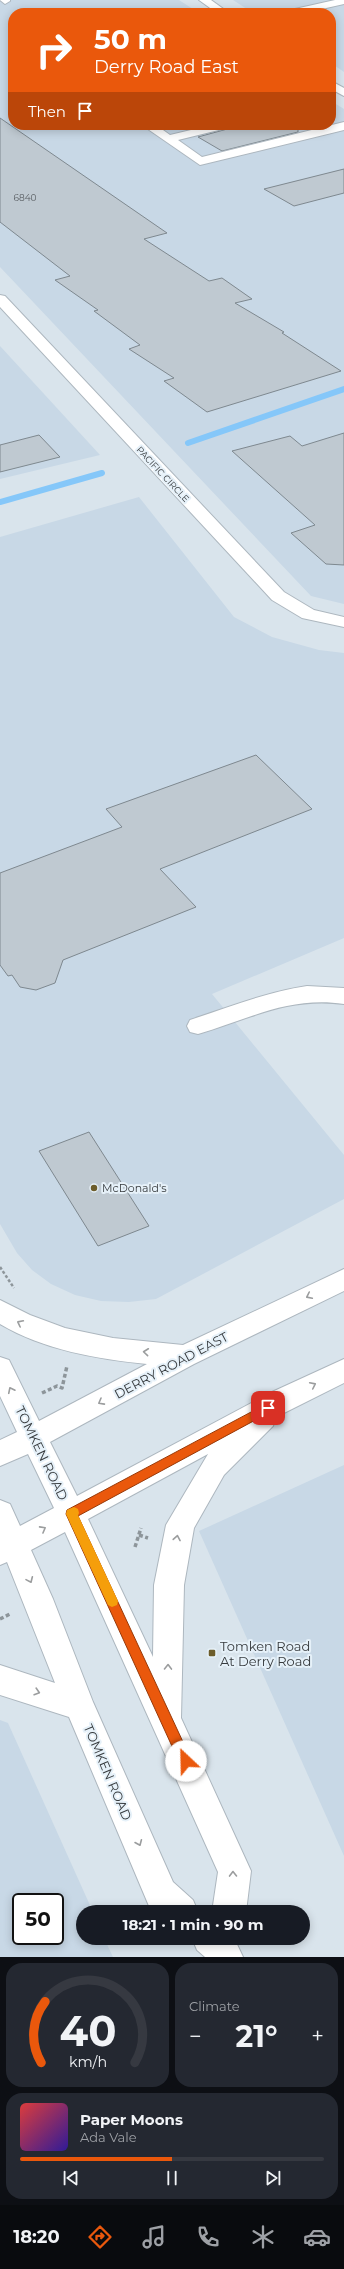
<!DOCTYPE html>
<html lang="en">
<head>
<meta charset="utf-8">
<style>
	:root { --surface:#171b24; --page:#242831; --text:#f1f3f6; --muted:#9ea1a6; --line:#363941; --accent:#ea580c }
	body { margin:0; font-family:Montserrat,sans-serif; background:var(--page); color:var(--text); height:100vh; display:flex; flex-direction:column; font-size:15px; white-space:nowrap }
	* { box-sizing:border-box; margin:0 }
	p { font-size:13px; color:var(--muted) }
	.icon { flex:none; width:22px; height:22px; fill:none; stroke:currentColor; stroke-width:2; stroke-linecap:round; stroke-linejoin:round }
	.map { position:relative; height:1957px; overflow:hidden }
	.details { display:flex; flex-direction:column; gap:6px; padding:6px; background:#0d0f14; flex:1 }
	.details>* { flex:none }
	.hud { position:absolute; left:8px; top:8px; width:328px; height:122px; border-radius:16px; box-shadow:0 2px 10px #0003; background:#ea580c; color:#fff; overflow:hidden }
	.speed { position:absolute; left:12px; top:1893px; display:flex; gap:8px; font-size:20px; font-weight:700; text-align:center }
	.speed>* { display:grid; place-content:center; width:52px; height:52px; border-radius:50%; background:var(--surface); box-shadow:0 2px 10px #0003; line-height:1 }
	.speed .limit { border:2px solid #111; border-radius:6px; background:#fff; color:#111 }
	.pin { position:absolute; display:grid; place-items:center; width:34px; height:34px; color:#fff; margin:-17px; border-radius:8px; box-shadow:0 2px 6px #0006 }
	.me { position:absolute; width:44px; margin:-22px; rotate:336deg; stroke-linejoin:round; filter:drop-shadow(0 0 3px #0008) }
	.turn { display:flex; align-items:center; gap:14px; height:84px; padding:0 20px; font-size:18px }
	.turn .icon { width:52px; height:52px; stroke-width:2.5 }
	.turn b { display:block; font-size:28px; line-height:34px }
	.then { display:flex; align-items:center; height:38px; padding:0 20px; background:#0003; gap:8px; font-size:15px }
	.big { font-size:30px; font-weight:700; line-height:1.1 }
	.details .tile { flex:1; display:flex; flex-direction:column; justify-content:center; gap:6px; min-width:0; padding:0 14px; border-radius:16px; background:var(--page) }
	.details .dial { align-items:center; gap:0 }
	.dial svg { height:104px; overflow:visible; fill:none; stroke:var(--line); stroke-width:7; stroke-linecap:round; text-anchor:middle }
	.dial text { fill:var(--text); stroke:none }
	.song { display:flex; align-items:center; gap:12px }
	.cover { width:48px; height:48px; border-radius:6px; background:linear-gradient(135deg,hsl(0 70% 55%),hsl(250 70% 35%)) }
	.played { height:4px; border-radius:2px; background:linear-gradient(90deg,var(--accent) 50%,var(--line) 50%) }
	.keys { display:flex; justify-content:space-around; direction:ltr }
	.heat { display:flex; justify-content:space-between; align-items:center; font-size:22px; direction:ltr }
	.details .tiles { flex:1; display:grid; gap:6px; grid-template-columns:1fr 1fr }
	.tile:last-child { grid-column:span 2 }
	.trip { position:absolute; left:76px; top:1905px; width:234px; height:40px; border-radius:20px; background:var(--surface); box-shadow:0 2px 10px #0003; font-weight:700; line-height:40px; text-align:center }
	.menu { display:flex; height:64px; justify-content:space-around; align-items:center; background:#090b0e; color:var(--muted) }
	.menu .icon { width:28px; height:28px }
	.menu .active { color:var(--accent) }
	.menu b { font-size:18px; color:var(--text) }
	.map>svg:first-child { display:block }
	.built { fill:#c8d8e6; fill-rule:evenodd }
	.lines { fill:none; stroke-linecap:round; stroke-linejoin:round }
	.stream { stroke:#85c7f9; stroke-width:6 }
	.building { fill:#bfc9d1; stroke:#7e888f }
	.minor-casing { stroke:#adb7bf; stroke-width:2 }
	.major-casing { stroke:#adb7bf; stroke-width:2 }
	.path-far1 { stroke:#8d959a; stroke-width:2.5; stroke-dasharray:3 2; stroke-linecap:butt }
	.path { stroke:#8d959a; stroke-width:3.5; stroke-dasharray:4 2.5; stroke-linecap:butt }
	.minor { fill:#fff; fill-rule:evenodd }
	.major { fill:#fff; fill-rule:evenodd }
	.oneway { stroke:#9b9d9e }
	.route { fill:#ea580c; stroke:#983908 }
	.slow { fill:#f59e0b }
	.poi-dot { fill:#6c5c2a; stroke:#e6f1f9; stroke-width:1.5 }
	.labels { text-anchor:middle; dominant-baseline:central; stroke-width:4; stroke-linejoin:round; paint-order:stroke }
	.number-label { font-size:9px; fill:#595e63 }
	.far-street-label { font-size:9px; fill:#373b3e; stroke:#e6f1f9 }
	.poi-label { font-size:11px; fill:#373b3e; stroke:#e6f1f9; text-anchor:start }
	.near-street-label { font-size:13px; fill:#373b3e; stroke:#e6f1f9 }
	.near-poi-label { font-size:13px; fill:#373b3e; stroke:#e6f1f9; text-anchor:start }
</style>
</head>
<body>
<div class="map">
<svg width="344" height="1957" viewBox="0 0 344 1957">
	<rect width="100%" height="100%" fill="#d9e4ec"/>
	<g class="built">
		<polygon points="0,0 179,0 199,13 13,13 13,125 331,125 331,101 344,109 344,604 311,596 0,267"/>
		<polygon points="233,0 344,0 344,72 331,63 331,13 253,13"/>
		<polygon points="0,346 100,455 0,479"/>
		<polygon points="139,497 234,617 272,637 319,650 344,653 344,938 212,994 344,1155 344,1199 156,1299 129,1302 101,1301 75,1295 51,1284 32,1270 17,1253 0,1224 0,537"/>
		<polygon points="344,1465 344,1856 199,1531"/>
		<path d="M0,1720L8,1723L93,1912H83V1938H104L113,1957H0ZM21,1902H55V1936H21Z"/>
	</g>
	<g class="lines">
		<g class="stream">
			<polyline points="188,443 344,389"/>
			<polyline points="0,502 102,473"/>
		</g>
	</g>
	<g class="building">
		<polygon points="0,118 167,233 144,239 209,281 222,278 252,299 235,303 284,332 282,333 341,371 207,412 164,381 174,378 129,349 140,345 94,311 98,310 55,280 70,276 0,222"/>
		<polygon points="234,125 298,125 298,132 222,151 198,137 231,128"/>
		<polygon points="344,169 344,193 294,206 264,189"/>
		<polygon points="344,433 344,565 326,564 291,533 315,525 232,451 290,436 302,446"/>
		<polygon points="39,435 60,457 0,472 0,445"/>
		<polygon points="256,755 312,809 160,869 196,907 63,960 55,983 36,990 20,987 12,975 8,976 0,965 0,873 122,827 106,809"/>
		<polygon points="89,1132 149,1226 98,1246 39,1151"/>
	</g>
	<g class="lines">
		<defs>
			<g id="minor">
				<polygon points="0,0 10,0 10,1 5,4"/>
				<polygon points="199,0 211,0 229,13 217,13"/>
				<polygon points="335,0 344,0 344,4 304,13 285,13 286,11"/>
				<polygon points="331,81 344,88 344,96 331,89"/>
				<polygon points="344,122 344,130 200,165 142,125 156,125 170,135 212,125 233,125 231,127 178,140 202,157"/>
				<polygon points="0,295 5,296 284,592 314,610 344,617 344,627 302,618 272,600 0,307"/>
				<path d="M307,986L344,988V1004C289,996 249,1019 198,1034L190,1032L187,1026L190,1020C229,1007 267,992 307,986Z"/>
			</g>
			<g id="major">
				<path d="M344,1269V1291L194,1364L50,1442L77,1496L272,1392L344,1359V1383L276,1417L273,1426L224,1475L194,1528L184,1585L181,1718L251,1871L246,1912H212L218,1872L65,1532L31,1550L53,1599L93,1702L173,1882L193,1900L198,1912H156L149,1906L69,1717L0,1695V1665L55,1683L7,1562L0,1565V1500L10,1504L20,1526L54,1508L28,1454L0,1466V1440L17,1432L0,1396V1357L9,1360L39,1421L147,1364C97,1359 44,1350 0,1324V1300L30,1315L65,1328L113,1338L183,1345ZM208,1454L166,1525L154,1585L153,1657L88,1519Z"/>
				<polygon points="192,1938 234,1938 243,1957 205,1957 197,1950"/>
			</g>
		</defs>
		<use href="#minor" class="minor-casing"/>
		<use href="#major" class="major-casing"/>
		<polyline class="path-far1" points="0,1267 14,1288"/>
		<g class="path">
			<polyline points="42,1393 57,1386 62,1388 67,1366"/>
			<polyline points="139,1535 148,1538"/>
			<polyline points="135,1547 141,1528"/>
			<polyline points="0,1619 10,1614"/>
		</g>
		<use href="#minor" class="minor"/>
		<use href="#major" class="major"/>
	</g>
	<defs><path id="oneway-chevron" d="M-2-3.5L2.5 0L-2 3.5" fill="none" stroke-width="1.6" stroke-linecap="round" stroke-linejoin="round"/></defs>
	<g class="oneway">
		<use href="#oneway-chevron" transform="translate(309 1296) rotate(154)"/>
		<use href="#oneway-chevron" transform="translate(20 1323) rotate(-153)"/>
		<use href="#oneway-chevron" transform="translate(146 1352) rotate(-174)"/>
		<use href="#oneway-chevron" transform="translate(313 1385) rotate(-26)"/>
		<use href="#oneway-chevron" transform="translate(11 1390) rotate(-116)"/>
		<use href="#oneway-chevron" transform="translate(101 1402) rotate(151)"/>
		<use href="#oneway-chevron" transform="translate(43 1529) rotate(-29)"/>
		<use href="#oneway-chevron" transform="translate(177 1538) rotate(-80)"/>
		<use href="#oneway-chevron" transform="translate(30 1580) rotate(66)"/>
		<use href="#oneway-chevron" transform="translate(168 1667) rotate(-89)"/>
		<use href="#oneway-chevron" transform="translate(37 1692) rotate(17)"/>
		<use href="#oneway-chevron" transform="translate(139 1843) rotate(67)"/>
		<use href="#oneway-chevron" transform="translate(233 1874) rotate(-91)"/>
	</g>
	<polygon class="route" points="268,1403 274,1408 272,1411 78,1516 190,1757 192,1761 190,1766 186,1768 181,1766 66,1514 67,1510"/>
	<polygon class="slow" points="74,1507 78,1509 79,1513 78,1515 118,1601 117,1605 112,1607 108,1605 66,1514 67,1510"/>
	<g class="poi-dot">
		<circle cx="94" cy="1188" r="4"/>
		<rect x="208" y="1649" width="8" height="8" rx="2"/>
	</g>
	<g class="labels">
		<g class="number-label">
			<text x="25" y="197">6840</text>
		</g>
		<g class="far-street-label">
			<text transform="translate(163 474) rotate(47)">PACIFIC CIRCLE</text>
		</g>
		<g class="poi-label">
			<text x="102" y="1188">McDonald's</text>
		</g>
		<g class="near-street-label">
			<text transform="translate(171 1365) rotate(-28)">DERRY ROAD EAST</text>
			<text transform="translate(42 1453) rotate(64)">TOMKEN ROAD</text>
			<text transform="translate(108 1772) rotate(67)">TOMKEN ROAD</text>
		</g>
		<g class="near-poi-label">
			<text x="220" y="1646">Tomken Road<tspan x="220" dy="15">At Derry Road</tspan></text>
		</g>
	</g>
</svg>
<div class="speed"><div class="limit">50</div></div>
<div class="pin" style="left:268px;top:1408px;background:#d93025"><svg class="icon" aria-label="arrive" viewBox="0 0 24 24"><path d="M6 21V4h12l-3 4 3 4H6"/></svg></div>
<svg class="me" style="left:186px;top:1761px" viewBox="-20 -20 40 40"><circle r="19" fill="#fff"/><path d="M0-13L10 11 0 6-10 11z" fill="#ea580c"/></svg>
<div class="trip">18:21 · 1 min · 90 m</div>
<div class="hud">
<div class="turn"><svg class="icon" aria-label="right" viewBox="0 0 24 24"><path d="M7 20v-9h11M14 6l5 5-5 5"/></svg><div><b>50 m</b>Derry Road East</div></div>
<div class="then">Then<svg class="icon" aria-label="arrive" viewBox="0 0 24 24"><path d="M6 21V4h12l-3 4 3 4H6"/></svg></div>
</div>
</div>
<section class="details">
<div class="tiles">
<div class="tile dial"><svg viewBox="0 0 100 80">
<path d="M14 69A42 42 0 1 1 86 69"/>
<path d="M14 69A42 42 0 0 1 17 22" stroke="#ea580c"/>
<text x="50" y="56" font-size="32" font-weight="700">40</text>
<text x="50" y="72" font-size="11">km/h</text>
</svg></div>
<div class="tile"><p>Climate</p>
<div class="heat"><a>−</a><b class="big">21°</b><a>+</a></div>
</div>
<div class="tile">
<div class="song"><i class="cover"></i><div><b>Paper Moons</b><p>Ada Vale</p></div></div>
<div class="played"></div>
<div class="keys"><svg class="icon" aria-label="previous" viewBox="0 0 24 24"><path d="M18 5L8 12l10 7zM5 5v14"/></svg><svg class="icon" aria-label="pause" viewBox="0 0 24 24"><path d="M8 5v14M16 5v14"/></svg><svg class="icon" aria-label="next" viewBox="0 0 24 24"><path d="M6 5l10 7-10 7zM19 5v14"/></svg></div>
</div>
</div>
</section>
<nav class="menu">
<b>18:20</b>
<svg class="icon active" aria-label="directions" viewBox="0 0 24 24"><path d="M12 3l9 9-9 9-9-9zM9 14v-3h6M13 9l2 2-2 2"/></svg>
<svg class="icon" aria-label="music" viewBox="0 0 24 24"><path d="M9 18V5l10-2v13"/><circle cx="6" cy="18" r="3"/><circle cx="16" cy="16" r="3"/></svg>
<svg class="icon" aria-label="phone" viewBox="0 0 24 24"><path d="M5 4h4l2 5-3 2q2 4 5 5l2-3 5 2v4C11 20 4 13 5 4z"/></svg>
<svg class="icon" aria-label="climate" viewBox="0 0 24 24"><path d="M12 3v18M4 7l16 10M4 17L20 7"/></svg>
<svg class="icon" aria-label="car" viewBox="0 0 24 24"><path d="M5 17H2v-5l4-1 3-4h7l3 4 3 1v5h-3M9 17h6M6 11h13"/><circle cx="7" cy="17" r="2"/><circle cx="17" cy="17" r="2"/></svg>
</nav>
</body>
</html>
